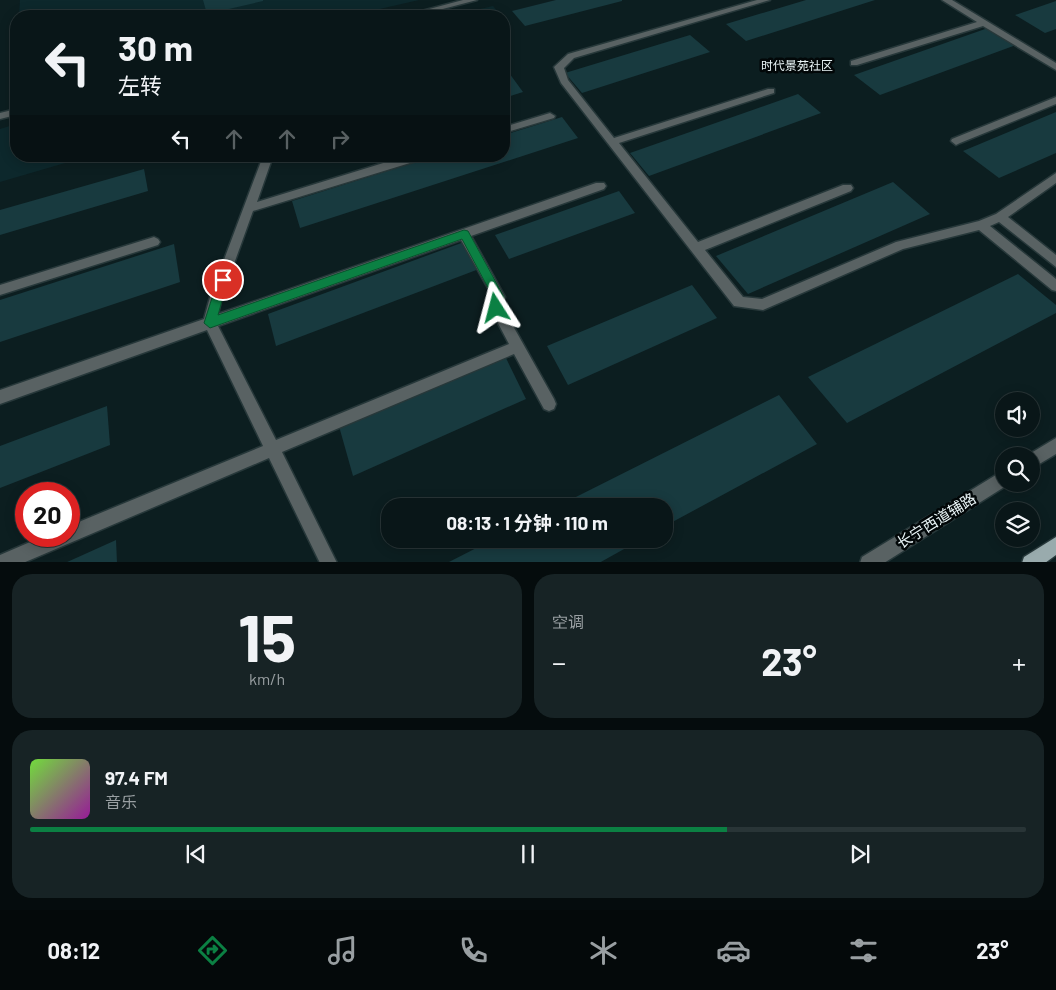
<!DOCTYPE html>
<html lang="zh">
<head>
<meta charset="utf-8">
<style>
	:root { --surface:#091618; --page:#172325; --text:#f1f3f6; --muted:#999fa2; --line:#293537; --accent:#0b8043 }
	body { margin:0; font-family:Barlow,"Noto Sans SC",sans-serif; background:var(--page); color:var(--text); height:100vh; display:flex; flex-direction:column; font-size:19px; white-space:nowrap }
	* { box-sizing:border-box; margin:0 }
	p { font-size:16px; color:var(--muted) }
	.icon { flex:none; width:28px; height:28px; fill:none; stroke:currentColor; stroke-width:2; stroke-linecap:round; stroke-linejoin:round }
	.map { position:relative; height:562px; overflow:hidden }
	.panel { display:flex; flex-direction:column; gap:12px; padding:12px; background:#050c0d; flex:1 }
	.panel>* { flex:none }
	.guide { position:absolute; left:10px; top:10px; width:500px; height:152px; border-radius:20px; box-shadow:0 2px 12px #0003,0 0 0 1px var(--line); background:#091618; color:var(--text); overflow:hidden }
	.fabs { position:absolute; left:995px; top:392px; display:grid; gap:10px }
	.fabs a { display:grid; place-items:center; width:45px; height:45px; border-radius:50%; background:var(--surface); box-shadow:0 2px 12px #0003,0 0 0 1px var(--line); font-size:25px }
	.speed { position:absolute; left:15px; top:482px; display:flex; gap:10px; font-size:25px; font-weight:700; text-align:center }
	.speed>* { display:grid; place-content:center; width:65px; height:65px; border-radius:50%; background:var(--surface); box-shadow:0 2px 12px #0003,0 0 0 1px var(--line); line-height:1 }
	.speed .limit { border:8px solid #d22; background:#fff; color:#111 }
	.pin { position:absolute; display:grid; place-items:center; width:42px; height:42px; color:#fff; margin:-21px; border:2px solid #fff; border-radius:50%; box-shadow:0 1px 5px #0007 }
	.me { position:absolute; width:55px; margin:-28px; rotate:351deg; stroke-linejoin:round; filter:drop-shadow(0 0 4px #0008) }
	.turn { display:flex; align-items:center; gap:18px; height:105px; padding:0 25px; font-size:22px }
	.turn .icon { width:65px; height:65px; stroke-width:2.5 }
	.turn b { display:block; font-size:35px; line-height:42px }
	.lanes { display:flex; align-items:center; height:48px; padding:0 25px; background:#0003; justify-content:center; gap:25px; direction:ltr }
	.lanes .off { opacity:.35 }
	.big { font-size:38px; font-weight:700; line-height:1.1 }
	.panel .widget { flex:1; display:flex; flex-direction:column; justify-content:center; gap:8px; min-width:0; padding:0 18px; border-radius:20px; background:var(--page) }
	.panel .dial { align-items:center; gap:0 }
	.dial b { font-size:65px; line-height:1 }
	.song { display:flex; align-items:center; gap:15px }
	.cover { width:60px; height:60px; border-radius:8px; background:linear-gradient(135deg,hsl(100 70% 55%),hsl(300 70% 35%)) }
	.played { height:5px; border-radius:2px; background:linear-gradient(90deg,var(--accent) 70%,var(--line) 70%) }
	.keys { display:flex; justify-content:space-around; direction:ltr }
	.heat { display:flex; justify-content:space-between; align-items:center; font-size:28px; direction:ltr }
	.panel .tiles { flex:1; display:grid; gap:12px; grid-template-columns:1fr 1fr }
	.widget:last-child { grid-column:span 2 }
	.trip { position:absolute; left:381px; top:498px; width:292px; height:50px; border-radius:20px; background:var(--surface); box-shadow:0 2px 12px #0003,0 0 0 1px var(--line); font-weight:700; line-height:50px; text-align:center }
	.tabs { display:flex; height:80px; justify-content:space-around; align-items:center; background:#04090a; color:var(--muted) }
	.tabs .icon { width:35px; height:35px }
	.tabs .on { color:var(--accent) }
	.tabs b { font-size:22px; color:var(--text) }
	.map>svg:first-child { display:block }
	.built { fill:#0d282c }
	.building { fill:#183a3f }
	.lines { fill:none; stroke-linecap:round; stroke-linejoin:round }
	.minor-casing { stroke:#27383a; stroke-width:3 }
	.major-casing { stroke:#27383a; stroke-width:3 }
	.minor { fill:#596263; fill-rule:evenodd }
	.major { fill:#99abad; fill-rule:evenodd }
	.route { fill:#0b8043; stroke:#07532c }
	.labels { text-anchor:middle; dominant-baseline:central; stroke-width:5; stroke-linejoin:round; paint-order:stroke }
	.far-quarter-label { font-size:12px; fill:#eaf5f7; stroke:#020708 }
	.near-street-label { font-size:15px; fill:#eaf5f7; stroke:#020708 }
</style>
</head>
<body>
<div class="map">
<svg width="1056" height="563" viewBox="0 0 1056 563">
	<rect width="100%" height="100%" fill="#0c1e20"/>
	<g class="built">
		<polygon points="20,0 419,0 349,16 19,16"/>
		<polygon points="493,6 501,16 450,16"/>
		<polygon points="16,124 16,156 89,156 0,182 0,129"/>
	</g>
	<g class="building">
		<polygon points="203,0 263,0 263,1 207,14"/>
		<polygon points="556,0 622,0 622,1 525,26 512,11"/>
		<polygon points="806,0 875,0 746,41 726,24"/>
		<polygon points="1056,1 1056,29 1045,33 1015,15"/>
		<polygon points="988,28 1016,45 880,95 854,75"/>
		<polygon points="690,35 710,52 582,93 565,73"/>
		<polygon points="504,66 523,92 504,98"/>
		<polygon points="798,94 821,113 649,176 630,153"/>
		<polygon points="1056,112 1056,153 999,178 963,151"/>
		<polygon points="562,117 578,138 300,228 292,201 435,156 504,156 504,135"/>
		<polygon points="144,169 148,191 0,235 0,210"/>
		<polygon points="893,182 930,214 748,294 716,256"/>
		<polygon points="619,191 635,213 509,259 495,235"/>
		<polygon points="464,242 479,269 276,346 268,314"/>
		<polygon points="174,244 180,282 0,342 0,300"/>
		<polygon points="1018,274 1056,305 1056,313 847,423 808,377"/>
		<polygon points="692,285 717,318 568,385 547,346"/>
		<polygon points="502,350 526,399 353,476 337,419"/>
		<polygon points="779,395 817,444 665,526 665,506 558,506"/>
		<polygon points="107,406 110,445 0,488 0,446"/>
		<polygon points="494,539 642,539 599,563 447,563"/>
		<polygon points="116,540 117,563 65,563"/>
	</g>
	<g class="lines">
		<defs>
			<g id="minor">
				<polygon points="463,0 477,0 416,16 403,16"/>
				<polygon points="757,0 770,0 574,58 564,68 568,80 614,138 768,89 774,89 774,93 619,143 698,242 843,185 851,185 853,188 851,191 705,250 743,297 762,299 896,242 979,221 996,214 1056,173 1056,183 1008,217 1056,255 1056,267 999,222 990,226 1056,279 1056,291 1052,290 979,230 903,249 763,310 734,306 561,83 554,67 568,54"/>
				<polygon points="942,0 952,0 1056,63 1056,70 983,26 857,65 851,65 851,61 977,22"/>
				<polygon points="1056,97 1056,104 960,143 956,145 951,141 952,139"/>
				<polygon points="16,109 16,115 0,119 0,113"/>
				<polygon points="550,113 555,116 554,118 504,133 504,127"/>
				<path d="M263,156H273L257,202L406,156H424L423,159L253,211L222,297L218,314L596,183H604L606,186L604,189L471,236L505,297L503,308L554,399L556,404L554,409L549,411L544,409L514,354L282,452L337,563H320L269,458L23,563H0V555L44,536H69V526L263,446L207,330L0,404V390L204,319L210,297ZM461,240L493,297L490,308L509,344L276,440L218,326Z"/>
				<polygon points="154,237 158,239 160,242 158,245 0,295 0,285"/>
				<polygon points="1056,438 1056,454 1031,469 1031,456 1026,456"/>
				<polygon points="1004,470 1004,484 1009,484 884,563 860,563 862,557"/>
			</g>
			<polygon id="major" points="1056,537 1056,555 1045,563 1022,563 1024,557"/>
		</defs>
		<use href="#minor" class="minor-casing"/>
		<use href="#major" class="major-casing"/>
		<use href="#minor" class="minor"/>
		<use href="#major" class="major"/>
	</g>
	<polygon class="route" points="464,230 468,231 504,297 500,312 492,312 490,308 493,297 462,239 210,328 204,323 219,276 223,275 228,280 218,315"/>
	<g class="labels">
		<g class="far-quarter-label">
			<text x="797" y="65">时代景苑社区</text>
		</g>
		<g class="near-street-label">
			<text transform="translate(936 520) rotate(-32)">长宁西道辅路</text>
		</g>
	</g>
</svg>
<div class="fabs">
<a><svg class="icon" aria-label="sound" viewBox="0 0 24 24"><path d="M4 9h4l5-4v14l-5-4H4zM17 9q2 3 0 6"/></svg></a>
<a><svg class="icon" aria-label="search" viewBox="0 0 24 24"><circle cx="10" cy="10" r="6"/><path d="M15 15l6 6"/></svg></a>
<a><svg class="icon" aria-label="layers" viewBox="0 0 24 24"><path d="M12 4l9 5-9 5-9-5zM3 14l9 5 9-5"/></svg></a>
</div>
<div class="speed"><div class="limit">20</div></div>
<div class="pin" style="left:223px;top:280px;background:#d93025"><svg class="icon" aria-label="arrive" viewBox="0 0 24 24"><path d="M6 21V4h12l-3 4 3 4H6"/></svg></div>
<svg class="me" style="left:496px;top:308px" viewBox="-20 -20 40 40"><path d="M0-17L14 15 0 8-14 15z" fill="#0b8043" stroke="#fff" stroke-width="4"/></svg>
<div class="trip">08:13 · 1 分钟 · 110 m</div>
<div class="guide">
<div class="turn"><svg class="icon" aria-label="left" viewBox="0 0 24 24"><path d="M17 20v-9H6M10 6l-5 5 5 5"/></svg><div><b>30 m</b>左转</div></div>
<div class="lanes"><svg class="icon" aria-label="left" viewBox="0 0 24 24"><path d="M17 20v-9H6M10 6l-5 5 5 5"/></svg><svg class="icon off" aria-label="ahead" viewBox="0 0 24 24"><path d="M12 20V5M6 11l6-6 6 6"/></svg><svg class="icon off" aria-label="ahead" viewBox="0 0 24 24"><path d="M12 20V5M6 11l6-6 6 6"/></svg><svg class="icon off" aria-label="right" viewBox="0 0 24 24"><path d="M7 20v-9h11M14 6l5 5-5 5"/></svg></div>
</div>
</div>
<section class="panel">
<div class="tiles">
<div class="widget dial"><b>15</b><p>km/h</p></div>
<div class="widget"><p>空调</p>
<div class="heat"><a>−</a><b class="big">23°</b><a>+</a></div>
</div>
<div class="widget">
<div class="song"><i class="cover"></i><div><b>97.4 FM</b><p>音乐</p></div></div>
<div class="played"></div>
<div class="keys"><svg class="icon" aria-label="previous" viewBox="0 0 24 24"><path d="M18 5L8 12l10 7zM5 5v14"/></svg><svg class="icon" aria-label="pause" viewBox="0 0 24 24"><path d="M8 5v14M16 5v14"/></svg><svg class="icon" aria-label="next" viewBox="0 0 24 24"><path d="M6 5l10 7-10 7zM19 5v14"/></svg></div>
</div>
</div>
</section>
<nav class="tabs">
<b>08:12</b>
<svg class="icon on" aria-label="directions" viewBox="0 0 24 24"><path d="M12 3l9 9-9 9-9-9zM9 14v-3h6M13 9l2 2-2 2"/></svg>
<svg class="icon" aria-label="music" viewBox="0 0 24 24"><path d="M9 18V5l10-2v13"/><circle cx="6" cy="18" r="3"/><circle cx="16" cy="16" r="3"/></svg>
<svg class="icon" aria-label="phone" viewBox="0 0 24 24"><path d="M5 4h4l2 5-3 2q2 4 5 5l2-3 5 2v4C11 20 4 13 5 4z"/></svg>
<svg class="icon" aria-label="climate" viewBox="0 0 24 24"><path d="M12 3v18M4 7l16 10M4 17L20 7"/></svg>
<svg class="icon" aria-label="car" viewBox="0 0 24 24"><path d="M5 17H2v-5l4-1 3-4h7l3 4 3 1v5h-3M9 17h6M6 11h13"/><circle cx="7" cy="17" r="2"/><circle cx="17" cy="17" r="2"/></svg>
<svg class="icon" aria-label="filters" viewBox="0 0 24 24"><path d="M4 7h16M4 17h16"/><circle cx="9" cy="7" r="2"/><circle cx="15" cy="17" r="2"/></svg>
<b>23°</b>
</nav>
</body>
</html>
